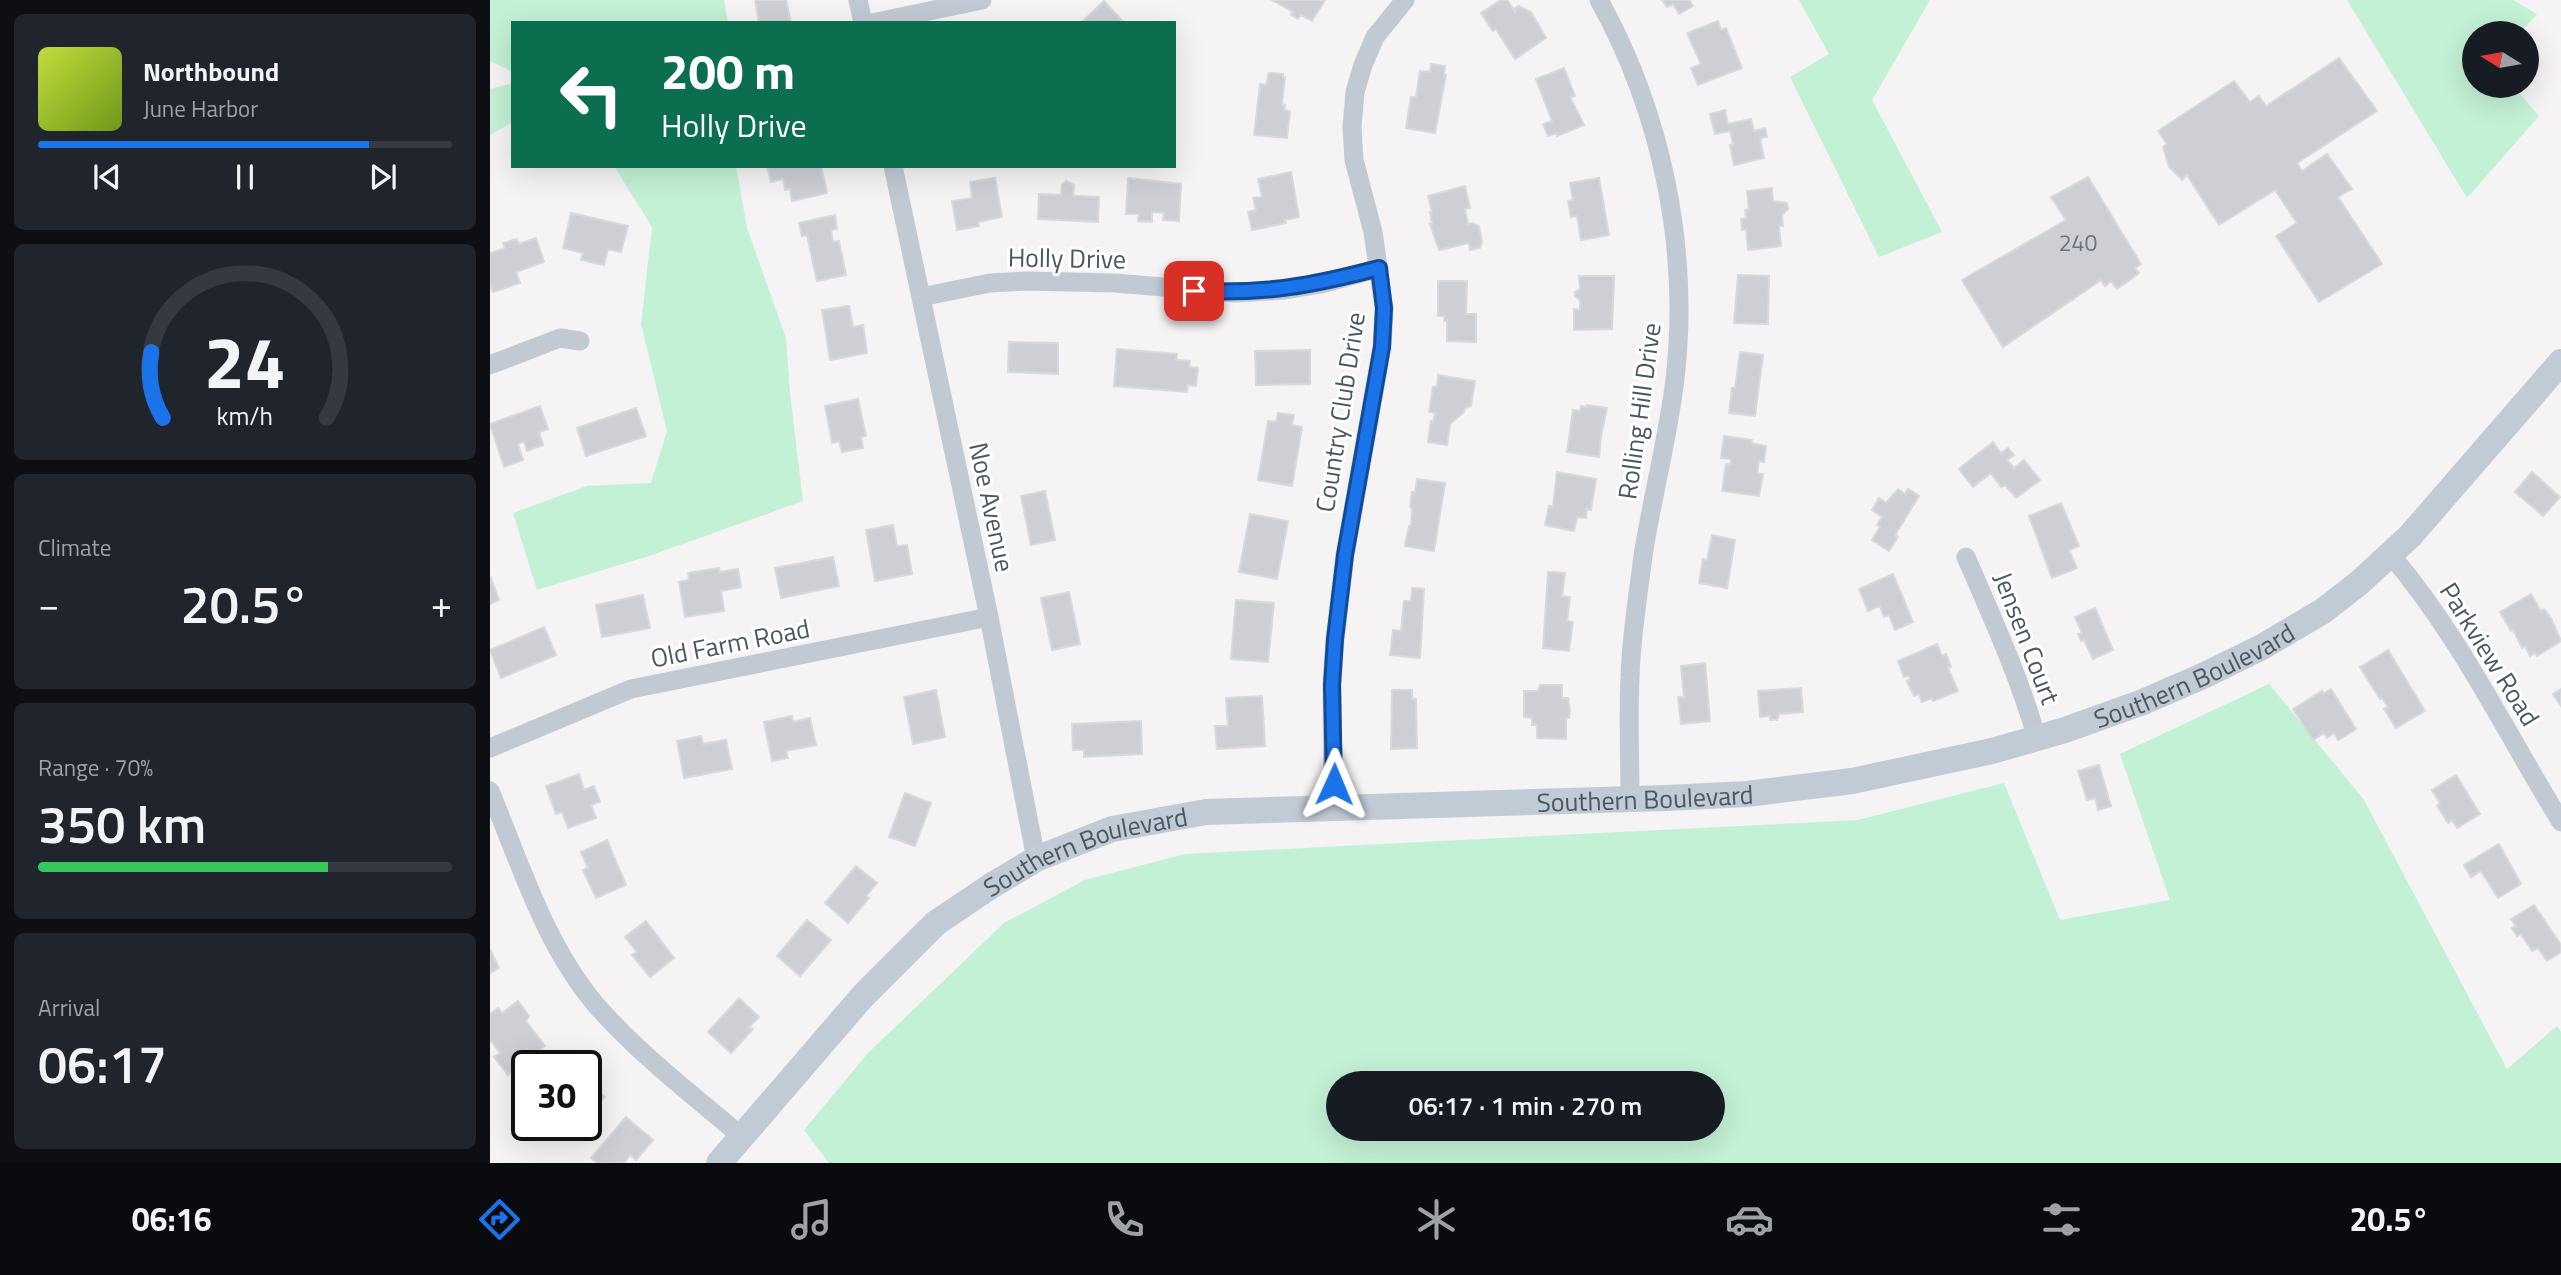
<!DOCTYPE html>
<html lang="en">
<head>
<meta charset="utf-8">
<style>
	:root { --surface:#171b24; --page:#20242c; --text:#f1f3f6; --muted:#9ea1a6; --line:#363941; --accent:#1a73e8 }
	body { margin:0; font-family:"Titillium Web",sans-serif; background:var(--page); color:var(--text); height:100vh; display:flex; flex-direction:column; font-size:26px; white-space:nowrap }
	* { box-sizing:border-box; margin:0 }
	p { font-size:23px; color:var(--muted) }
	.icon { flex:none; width:38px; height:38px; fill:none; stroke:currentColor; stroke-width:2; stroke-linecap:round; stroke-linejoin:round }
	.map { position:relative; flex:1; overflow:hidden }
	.drawer { display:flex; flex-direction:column; gap:14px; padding:14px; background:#0d0f14; width:490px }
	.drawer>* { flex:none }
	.guide { position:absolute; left:21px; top:21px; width:665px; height:147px; border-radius:0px; box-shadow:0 7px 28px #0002; background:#0b6e4f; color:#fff; overflow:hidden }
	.needle { width:46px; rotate:281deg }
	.fabs { position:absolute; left:1972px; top:21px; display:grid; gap:14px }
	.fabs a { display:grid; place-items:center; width:77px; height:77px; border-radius:50%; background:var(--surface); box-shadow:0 7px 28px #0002; font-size:35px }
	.speed { position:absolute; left:21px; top:1050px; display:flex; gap:14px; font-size:35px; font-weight:700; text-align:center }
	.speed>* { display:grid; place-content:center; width:91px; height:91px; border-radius:50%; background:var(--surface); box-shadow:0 7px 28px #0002; line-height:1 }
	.speed .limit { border:4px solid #111; border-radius:10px; background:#fff; color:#111 }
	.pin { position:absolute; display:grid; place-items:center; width:60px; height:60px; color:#fff; margin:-30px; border-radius:14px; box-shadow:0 4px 10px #0006 }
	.me { position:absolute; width:77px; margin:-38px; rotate:1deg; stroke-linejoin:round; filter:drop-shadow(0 0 5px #0008) }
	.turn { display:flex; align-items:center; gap:24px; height:147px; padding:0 35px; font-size:32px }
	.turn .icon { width:91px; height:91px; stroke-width:2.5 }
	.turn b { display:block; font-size:49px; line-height:60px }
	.big { font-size:52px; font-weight:600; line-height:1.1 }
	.drawer .widget { flex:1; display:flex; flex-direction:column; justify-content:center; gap:10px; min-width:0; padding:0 24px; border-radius:10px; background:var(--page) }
	.drawer .dial { align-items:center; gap:0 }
	.dial svg { height:182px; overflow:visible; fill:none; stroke:var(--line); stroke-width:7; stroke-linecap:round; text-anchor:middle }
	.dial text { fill:var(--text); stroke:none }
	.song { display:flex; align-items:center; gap:21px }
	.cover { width:84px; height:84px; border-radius:10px; background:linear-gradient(135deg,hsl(70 70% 55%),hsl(80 70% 35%)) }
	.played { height:7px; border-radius:4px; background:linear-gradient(90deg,var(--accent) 80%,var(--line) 80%) }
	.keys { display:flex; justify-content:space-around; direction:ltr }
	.heat { display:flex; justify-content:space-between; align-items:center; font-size:38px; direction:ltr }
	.charge { height:10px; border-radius:5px; background:linear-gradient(90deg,#34c759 70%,var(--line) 0) }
	.trip { position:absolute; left:836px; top:1071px; width:399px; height:70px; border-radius:35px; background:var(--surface); box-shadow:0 7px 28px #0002; font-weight:600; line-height:70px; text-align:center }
	.menu { display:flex; height:112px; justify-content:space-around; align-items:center; background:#090b0e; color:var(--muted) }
	.menu .icon { width:49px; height:49px }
	.menu .selected { color:var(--accent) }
	.menu b { font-size:32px; color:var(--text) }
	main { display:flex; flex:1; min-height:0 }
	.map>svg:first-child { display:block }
	.green { fill:#c3f1d5; fill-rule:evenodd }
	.building { fill:#cdcfd5; stroke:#d7d9de; stroke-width:2 }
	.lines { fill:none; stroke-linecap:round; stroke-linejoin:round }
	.minor { stroke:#c1cad2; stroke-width:19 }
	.secondary { stroke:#c1cbd6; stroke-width:26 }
	.route-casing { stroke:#114b97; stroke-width:18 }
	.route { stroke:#1a73e8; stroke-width:12 }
	.labels { text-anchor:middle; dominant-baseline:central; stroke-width:6; stroke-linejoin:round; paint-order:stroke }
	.number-label { font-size:23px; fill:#6b747e }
	.street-label { font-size:26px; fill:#4a5661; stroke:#fff }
</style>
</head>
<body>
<main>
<section class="drawer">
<div class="widget">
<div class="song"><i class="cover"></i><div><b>Northbound</b><p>June Harbor</p></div></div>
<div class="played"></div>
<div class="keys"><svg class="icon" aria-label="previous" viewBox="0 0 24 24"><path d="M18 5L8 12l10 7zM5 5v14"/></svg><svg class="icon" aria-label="pause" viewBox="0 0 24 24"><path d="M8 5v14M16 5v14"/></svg><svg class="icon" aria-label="next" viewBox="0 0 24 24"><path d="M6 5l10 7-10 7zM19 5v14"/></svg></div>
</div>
<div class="widget dial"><svg viewBox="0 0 100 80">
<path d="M14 69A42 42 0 1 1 86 69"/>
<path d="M14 69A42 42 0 0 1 9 40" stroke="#1a73e8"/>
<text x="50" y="56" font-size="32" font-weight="700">24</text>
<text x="50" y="72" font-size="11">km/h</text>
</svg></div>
<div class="widget"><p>Climate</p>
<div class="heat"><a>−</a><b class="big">20.5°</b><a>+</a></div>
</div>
<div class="widget"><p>Range · 70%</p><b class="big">350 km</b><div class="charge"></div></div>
<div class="widget"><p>Arrival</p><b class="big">06:17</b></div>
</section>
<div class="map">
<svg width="2071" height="1163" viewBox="0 0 2071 1163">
	<rect width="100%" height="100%" fill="#f5f3f3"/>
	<g class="green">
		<polygon points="0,0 234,0 238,23 23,23 23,72 0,61"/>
		<polygon points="1309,0 1440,0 1382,100 1452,232 1389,257 1300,77 1339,54"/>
		<polygon points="1857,0 2023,0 2047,14 2030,33 1984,33 1984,86 2023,86 2049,116 1977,198"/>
		<polygon points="23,83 23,122 0,135 0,89"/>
		<polygon points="124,166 246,166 257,228 296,338 300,393 313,501 159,556 47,590 23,513 97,486 161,483 177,431 151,324 162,227"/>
		<path d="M1779,684L1874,800L2017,1069L2067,1026L2071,1032V1163H339L314,1130L378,1053L514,923L595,880L695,854L1368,820L1514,783L1570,920L1680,900L1630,754ZM849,1083H1223V1129H849Z"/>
	</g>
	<g class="building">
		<polygon points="265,0 296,0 301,23 269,23"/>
		<polygon points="782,0 835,0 822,21 811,15 808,19 801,15 803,12"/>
		<polygon points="1011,0 1017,0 1025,12 1025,8 1029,6 1041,12 1056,38 1025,59 1006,29 1003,31 991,13"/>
		<polygon points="1172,0 1199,0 1203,6 1189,14 1183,4 1177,7"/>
		<polygon points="614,1 634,23 591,23"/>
		<polygon points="1228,21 1231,30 1236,28 1252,68 1208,85 1201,68 1211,64 1197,33"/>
		<polygon points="1849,58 1887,111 1807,163 1812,171 1837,154 1862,189 1848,197 1892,264 1829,302 1786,236 1807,223 1785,190 1729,225 1697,175 1692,180 1679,167 1673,147 1677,144 1668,131 1744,81 1760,102 1769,96 1776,106"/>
		<polygon points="941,64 955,66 954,74 956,75 945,133 916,128 921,97 926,97 930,71 940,72"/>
		<polygon points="1074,68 1085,96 1080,97 1094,125 1067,136 1066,133 1058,136 1053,124 1062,121 1046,79"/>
		<polygon points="779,73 793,74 793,77 795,77 792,104 795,105 794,110 800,111 797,138 764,135 770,84 776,85"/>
		<polygon points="1235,110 1238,124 1261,119 1264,131 1275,128 1277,137 1270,138 1274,158 1244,165 1240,145 1243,144 1240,131 1225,134 1220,114"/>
		<polygon points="277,166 331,166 337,193 302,201 300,189 295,190 293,179 281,182"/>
		<polygon points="801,172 809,217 795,220 796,223 762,230 758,212 766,210 763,198 772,197 768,179"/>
		<polygon points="1598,177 1651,264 1645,268 1649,273 1627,289 1621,281 1615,286 1611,280 1513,347 1472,280 1576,220 1561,197"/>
		<polygon points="505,178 512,217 488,222 489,226 467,230 462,201 482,198 480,182"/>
		<polygon points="638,178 691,184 689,221 673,220 674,213 662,212 662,222 648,221 649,214 636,214"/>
		<polygon points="1109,178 1119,235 1091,240 1087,216 1081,217 1078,201 1083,200 1080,183"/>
		<polygon points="576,181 584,185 583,196 609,197 608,222 548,219 549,194 571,195 572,185"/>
		<polygon points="975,186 980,208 975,209 978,224 983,223 989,226 992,242 990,248 980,250 979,243 949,250 940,224 942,224 940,212 942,212 938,196"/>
		<polygon points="1282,188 1283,201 1297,203 1298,209 1292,215 1293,226 1289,226 1291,246 1258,250 1256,229 1252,230 1251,219 1256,218 1255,210 1259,209 1257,191"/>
		<polygon points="81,213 138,226 131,252 118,249 114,265 91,260 93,253 73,248"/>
		<polygon points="345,215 347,229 341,230 343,242 349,241 356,275 327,281 317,235 312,236 309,223"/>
		<polygon points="46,238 54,262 26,272 30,283 3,292 0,284 0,253 15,248 13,243 27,239 29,244"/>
		<polygon points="1248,275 1279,276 1278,324 1244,323"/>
		<polygon points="1089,276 1124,276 1122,329 1084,330 1084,309 1090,310 1090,300 1085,296 1085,292 1090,289"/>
		<polygon points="948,281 977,281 976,314 986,314 986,342 957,341 957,320 954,321 955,316 948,316"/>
		<polygon points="359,306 363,327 373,325 377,353 340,360 332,310"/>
		<polygon points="519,342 568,343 568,374 518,372"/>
		<polygon points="627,349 687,354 686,360 700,361 699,367 708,368 706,386 698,385 697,392 624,386"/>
		<polygon points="820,350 820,384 766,385 765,351"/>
		<polygon points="1250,352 1273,355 1265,416 1239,413 1242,388 1245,388"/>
		<polygon points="948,375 985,381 981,406 975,408 974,412 960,424 957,445 938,442 941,421 943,422 945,413 939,412 943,387 947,387"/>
		<polygon points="368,399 376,436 371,437 373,448 352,452 349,441 342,443 335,406"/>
		<polygon points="1097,405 1117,408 1111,436 1109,457 1077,452 1083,410 1090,411 1091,406 1097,407"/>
		<polygon points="50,406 58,429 49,432 53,445 37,451 34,441 28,444 33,460 14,467 0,424"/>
		<polygon points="146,408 156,436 96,456 87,428"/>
		<polygon points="788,413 804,415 802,425 812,427 802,486 768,480 778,421 786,422"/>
		<polygon points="1234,436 1262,440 1261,443 1276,446 1274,462 1269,461 1267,473 1273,474 1269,496 1232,491 1236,464 1240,465 1241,459 1231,458"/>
		<polygon points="1503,442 1511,453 1518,448 1524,455 1517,460 1524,468 1534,460 1550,480 1526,498 1515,485 1511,487 1501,473 1483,487 1469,469"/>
		<polygon points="1067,472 1106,479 1101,510 1097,509 1096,518 1087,517 1084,531 1055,525 1059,506 1063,507"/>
		<polygon points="2042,472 2070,497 2053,516 2025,492"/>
		<polygon points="927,479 955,483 944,551 915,546 919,526 921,526 922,508 920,507 922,492 925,492"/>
		<polygon points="1408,489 1415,494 1418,489 1429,496 1405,535 1408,537 1399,551 1382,540 1390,527 1387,525 1392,517 1382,510 1389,498 1396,503"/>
		<polygon points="555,491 565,540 541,545 531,496"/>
		<polygon points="1571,503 1589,546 1579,550 1587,568 1562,578 1539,516"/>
		<polygon points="760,514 798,521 787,579 749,572"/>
		<polygon points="403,525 407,546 417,545 422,574 385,581 376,530"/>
		<polygon points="1222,535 1245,540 1237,588 1209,583 1213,559 1217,560"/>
		<polygon points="343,557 349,586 291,598 285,568"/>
		<polygon points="229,568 230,572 248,569 251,587 231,591 234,611 195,617 189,582 199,580 198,573"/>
		<polygon points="1058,572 1075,573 1072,596 1080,597 1077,621 1083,622 1079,651 1053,648"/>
		<polygon points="1403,574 1423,622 1405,630 1399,615 1394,617 1390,606 1378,611 1369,589"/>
		<polygon points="0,576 9,600 0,604"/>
		<polygon points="922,588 934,589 930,658 900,655 903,630 911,631 914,601 921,601"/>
		<polygon points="579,592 590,644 562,650 551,598"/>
		<polygon points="2041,594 2051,611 2054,609 2061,618 2071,641 2047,656 2045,653 2040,656 2035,646 2032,648 2023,629 2021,631 2010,612"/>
		<polygon points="153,595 160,628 112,637 106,605"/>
		<polygon points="746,600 784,603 778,662 741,659"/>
		<polygon points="1605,608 1623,650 1603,659 1594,640 1591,641 1588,634 1592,633 1585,617"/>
		<polygon points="54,627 66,655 11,678 0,650"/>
		<polygon points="1447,644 1452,656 1456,654 1461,667 1458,668 1468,691 1443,701 1442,698 1432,702 1429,694 1424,696 1417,681 1420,680 1419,675 1414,677 1408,661"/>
		<polygon points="1898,650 1935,711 1906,728 1894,709 1898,707 1892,698 1890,699 1870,667"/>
		<polygon points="1215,663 1220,721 1191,724 1188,697 1194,697 1191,666"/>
		<polygon points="1050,685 1072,685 1072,698 1078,698 1080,710 1079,718 1076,718 1076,739 1047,738 1047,725 1042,725 1042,718 1034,717 1034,691 1048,691"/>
		<polygon points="1311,688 1313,712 1289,714 1287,720 1280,720 1280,716 1270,717 1268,691"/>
		<polygon points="1841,689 1866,729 1848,740 1844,733 1837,738 1834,733 1823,740 1803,709 1832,691 1833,694"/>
		<polygon points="2071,689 2071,706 2063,694"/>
		<polygon points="446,690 455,737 423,744 414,697"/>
		<polygon points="902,690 922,690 922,699 926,699 927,748 901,749"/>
		<polygon points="772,696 775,746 727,749 725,726 738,726 736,698"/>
		<polygon points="302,716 303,722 320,718 326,745 296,751 298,758 282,761 274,722"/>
		<polygon points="651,721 652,754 594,757 594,750 583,750 582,724"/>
		<polygon points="211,736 213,744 236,740 242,769 194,778 187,741"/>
		<polygon points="1609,765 1621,806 1608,810 1605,798 1597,800 1588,771"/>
		<polygon points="89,774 94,790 104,786 110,802 101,805 106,818 78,828 72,812 66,814 56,786"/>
		<polygon points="1966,775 1990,814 1967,828 1962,820 1958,823 1947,806 1950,803 1942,790"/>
		<polygon points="415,793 441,803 425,846 399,837"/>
		<polygon points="117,840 136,885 106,898 93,870 98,868 91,852"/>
		<polygon points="2009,844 2031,884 2008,898 1991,871 1981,877 1974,865"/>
		<polygon points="366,866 387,883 376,896 379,898 358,923 335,903"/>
		<polygon points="2044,905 2071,945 2071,952 2057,961 2048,948 2042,951 2031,934 2027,936 2022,928 2026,926 2021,919"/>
		<polygon points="317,920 341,940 310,976 287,956"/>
		<polygon points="156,921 184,958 160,977 142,955 147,952 135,937"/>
		<polygon points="0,949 9,968 0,973"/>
		<polygon points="249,998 269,1017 259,1027 263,1029 241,1053 218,1032"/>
		<polygon points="28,1001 39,1016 36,1021 55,1046 18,1075 4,1057 10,1053 0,1040 0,1014 8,1008 12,1013"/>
		<polygon points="96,1079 115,1097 96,1117"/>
		<polygon points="136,1117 163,1140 146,1160 140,1155 134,1163 107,1163 101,1158"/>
	</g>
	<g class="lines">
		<g class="minor">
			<polyline points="368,0 373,23"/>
			<path d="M1109,0C1172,114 1200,249 1185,379C1178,438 1162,497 1153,556C1148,596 1141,637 1140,678C1138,718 1140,759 1140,800"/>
			<polyline points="382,23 492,0"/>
			<polyline points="403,166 499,617 546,859"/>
			<polyline points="431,297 500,283 536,281 625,283 746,293 795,290 831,284 889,268"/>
			<polyline points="0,365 70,338 90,341"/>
			<path d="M1900,554C1970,636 2015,731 2071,822"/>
			<path d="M1476,557C1502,617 1529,676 1547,739"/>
			<polyline points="0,748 141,689 499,617"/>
			<path d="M0,791C30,863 55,945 106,1005C149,1054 203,1095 252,1137"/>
			<polyline points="843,808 842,685 845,639 855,555 892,347 894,308 883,232 864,160 862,127 865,92 873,65 885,37 915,0"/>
		</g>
		<path class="secondary" id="s1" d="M229,1163L372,997L446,923L501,886L546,859L622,829L716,812L1177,798L1257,794L1362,781L1502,751L1575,730L1653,702L1715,675L1772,647L1833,611L1869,583L1920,536L2071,362"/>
	</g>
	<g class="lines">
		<defs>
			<path id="route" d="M704,291C775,294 821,286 889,268L894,308L892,347L855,555L845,639L842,685L844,784"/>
		</defs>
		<use href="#route" class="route-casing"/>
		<use href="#route" class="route"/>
	</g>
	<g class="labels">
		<g class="number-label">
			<text x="1588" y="242">240</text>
		</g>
		<g class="street-label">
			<text transform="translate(577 258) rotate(1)">Holly Drive</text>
			<text transform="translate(1149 411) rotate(-82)">Rolling Hill Drive</text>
			<text transform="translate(850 412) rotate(-81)">Country Club Drive</text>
			<text transform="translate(502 507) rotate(78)">Noe Avenue</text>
			<text transform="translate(1537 638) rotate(69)">Jensen Court</text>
			<text transform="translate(240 643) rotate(-11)">Old Farm Road</text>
			<text transform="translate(2000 654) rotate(58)">Parkview Road</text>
			<text stroke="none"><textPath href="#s1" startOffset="1626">Southern Boulevard</textPath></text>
			<text stroke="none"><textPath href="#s1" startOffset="1059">Southern Boulevard</textPath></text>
			<text stroke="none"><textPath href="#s1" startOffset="492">Southern Boulevard</textPath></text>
		</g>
	</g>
</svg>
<div class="fabs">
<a><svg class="needle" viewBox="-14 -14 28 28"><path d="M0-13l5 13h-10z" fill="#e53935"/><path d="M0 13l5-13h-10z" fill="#9ea1a6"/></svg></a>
</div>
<div class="speed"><div class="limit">30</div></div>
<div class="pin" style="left:704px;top:291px;background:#d93025"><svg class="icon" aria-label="arrive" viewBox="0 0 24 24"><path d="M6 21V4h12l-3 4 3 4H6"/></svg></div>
<svg class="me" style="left:844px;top:784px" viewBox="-20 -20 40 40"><path d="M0-17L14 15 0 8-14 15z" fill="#1a73e8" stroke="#fff" stroke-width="4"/></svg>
<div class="trip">06:17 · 1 min · 270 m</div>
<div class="guide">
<div class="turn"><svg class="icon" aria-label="left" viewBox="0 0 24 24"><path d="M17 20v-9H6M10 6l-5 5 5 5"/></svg><div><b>200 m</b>Holly Drive</div></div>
</div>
</div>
</main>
<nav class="menu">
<b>06:16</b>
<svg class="icon selected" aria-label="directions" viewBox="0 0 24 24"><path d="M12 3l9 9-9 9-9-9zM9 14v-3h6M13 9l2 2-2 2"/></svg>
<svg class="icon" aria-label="music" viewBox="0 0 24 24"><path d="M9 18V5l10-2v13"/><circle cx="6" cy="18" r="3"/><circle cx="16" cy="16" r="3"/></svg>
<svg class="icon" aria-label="phone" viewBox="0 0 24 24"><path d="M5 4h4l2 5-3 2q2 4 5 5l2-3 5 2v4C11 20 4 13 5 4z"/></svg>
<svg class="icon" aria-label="climate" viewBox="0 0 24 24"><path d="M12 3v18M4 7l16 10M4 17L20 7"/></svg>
<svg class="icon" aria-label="car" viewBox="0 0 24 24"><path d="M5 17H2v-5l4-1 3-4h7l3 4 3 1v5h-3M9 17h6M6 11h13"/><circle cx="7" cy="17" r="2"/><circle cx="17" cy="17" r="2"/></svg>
<svg class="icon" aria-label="filters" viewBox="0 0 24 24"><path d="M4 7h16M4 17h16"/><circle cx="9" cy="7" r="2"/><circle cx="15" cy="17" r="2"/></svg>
<b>20.5°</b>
</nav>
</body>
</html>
